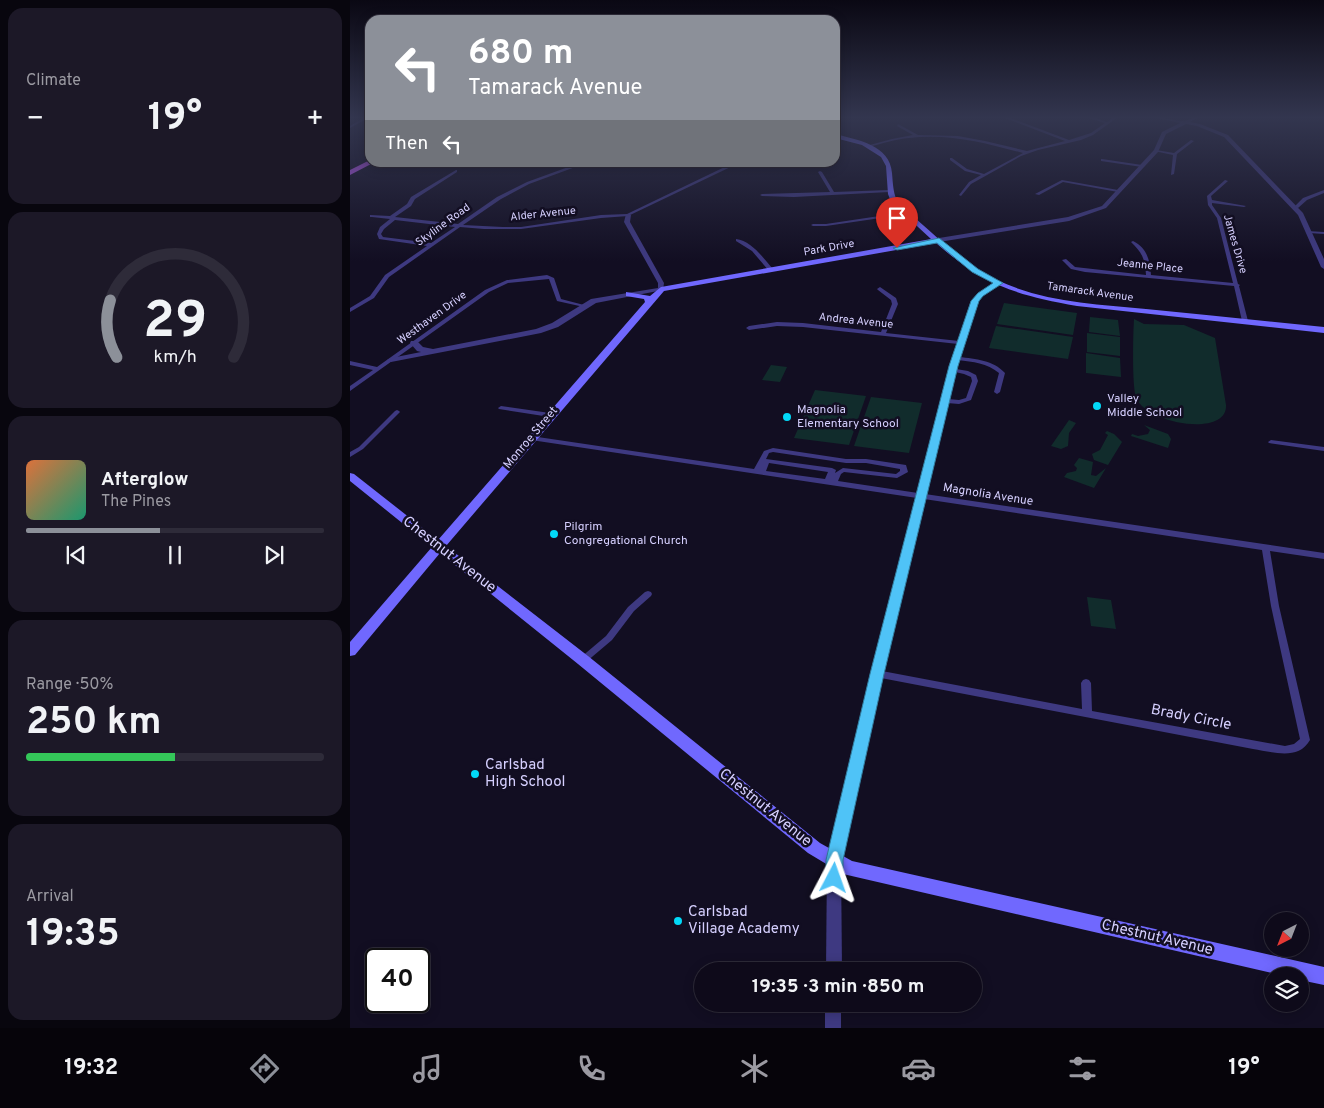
<!DOCTYPE html>
<html lang="en">
<head>
<meta charset="utf-8">
<style>
	:root { --surface:#0e0a1a; --page:#1c1827; --text:#f1f3f6; --muted:#9b9aa2; --line:#2e2b39; --accent:#8c9099 }
	body { margin:0; font-family:Overpass,sans-serif; background:var(--page); color:var(--text); height:100vh; display:flex; flex-direction:column; font-size:19px; white-space:nowrap }
	* { box-sizing:border-box; margin:0 }
	p { font-size:16px; color:var(--muted) }
	.icon { flex:none; width:28px; height:28px; fill:none; stroke:currentColor; stroke-width:2; stroke-linecap:round; stroke-linejoin:round }
	.map { position:relative; flex:1; overflow:hidden }
	.sheet { display:flex; flex-direction:column; gap:8px; padding:8px; background:#08060e; width:350px }
	.sheet>* { flex:none }
	.banner { position:absolute; left:15px; top:15px; width:475px; height:152px; border-radius:15px; box-shadow:0 2px 12px #0003,0 0 0 1px var(--line); background:#8c9099; color:#fff; overflow:hidden }
	.needle { width:32px; rotate:222deg }
	.tools { position:absolute; left:914px; top:912px; display:grid; gap:10px }
	.tools a { display:grid; place-items:center; width:45px; height:45px; border-radius:50%; background:var(--surface); box-shadow:0 2px 12px #0003,0 0 0 1px var(--line); font-size:25px }
	.speed { position:absolute; left:15px; top:948px; display:flex; gap:10px; font-size:25px; font-weight:700; text-align:center }
	.speed>* { display:grid; place-content:center; width:65px; height:65px; border-radius:50%; background:var(--surface); box-shadow:0 2px 12px #0003,0 0 0 1px var(--line); line-height:1 }
	.speed .limit { border:2px solid #111; border-radius:8px; background:#fff; color:#111 }
	.pin { position:absolute; display:grid; place-items:center; width:42px; height:42px; color:#fff; margin:-51px -21px; border-radius:50% 50% 50% 0; rotate:-45deg; box-shadow:0 0 5px #0007 }
	.pin .icon { rotate:45deg }
	.me { position:absolute; width:55px; margin:-28px; rotate:4deg; stroke-linejoin:round; filter:drop-shadow(0 0 4px #0008) }
	.turn { display:flex; align-items:center; gap:18px; height:105px; padding:0 20px; font-size:22px }
	.turn .icon { width:65px; height:65px; stroke-width:2.5 }
	.turn b { display:block; font-size:35px; line-height:42px }
	.then { display:flex; align-items:center; height:48px; padding:0 20px; background:#0003; gap:10px; font-size:19px }
	.big { font-size:38px; font-weight:700; line-height:1.1 }
	.sheet .widget { flex:1; display:flex; flex-direction:column; justify-content:center; gap:8px; min-width:0; padding:0 18px; border-radius:15px; background:var(--page) }
	.sheet .dial { align-items:center; gap:0 }
	.dial svg { height:130px; overflow:visible; fill:none; stroke:var(--line); stroke-width:7; stroke-linecap:round; text-anchor:middle }
	.dial text { fill:var(--text); stroke:none }
	.song { display:flex; align-items:center; gap:15px }
	.cover { width:60px; height:60px; border-radius:8px; background:linear-gradient(135deg,hsl(20 70% 55%),hsl(160 70% 35%)) }
	.played { height:5px; border-radius:2px; background:linear-gradient(90deg,var(--accent) 45%,var(--line) 45%) }
	.keys { display:flex; justify-content:space-around; direction:ltr }
	.heat { display:flex; justify-content:space-between; align-items:center; font-size:28px; direction:ltr }
	.charge { height:8px; border-radius:4px; background:linear-gradient(90deg,#34c759 50%,var(--line) 0) }
	.trip { position:absolute; left:344px; top:962px; width:288px; height:50px; border-radius:25px; background:var(--surface); box-shadow:0 2px 12px #0003,0 0 0 1px var(--line); font-weight:700; line-height:50px; text-align:center }
	.tabs { display:flex; height:80px; justify-content:space-around; align-items:center; background:#06040a; color:var(--muted) }
	.tabs .icon { width:35px; height:35px }
	.tabs .current { color:var(--accent) }
	.tabs b { font-size:22px; color:var(--text) }
	main { display:flex; flex:1; min-height:0 }
	.map>svg:first-child { display:block }
	.green { fill:#112c2c }
	.lines { fill:none; stroke-linecap:round; stroke-linejoin:round }
	.minor { fill:#3e3981; fill-rule:evenodd }
	.tertiary { fill:#3e3981; fill-rule:evenodd }
	.secondary { fill:#7068fe; fill-rule:evenodd }
	.primary { fill:#c458fd; fill-rule:evenodd }
	.route { fill:#4fc3f7; stroke:#337fa1 }
	.poi-dot { fill:#02d9f8; stroke:#120e22; stroke-width:2 }
	.labels { text-anchor:middle; dominant-baseline:central; stroke-width:5; stroke-linejoin:round; paint-order:stroke }
	.far-street-label { font-size:11px; fill:#d6d0ff; stroke:#120e22 }
	.poi-label { font-size:12px; fill:#d6d0ff; stroke:#120e22; text-anchor:start }
	.street-label { font-size:12px; fill:#d6d0ff; stroke:#120e22 }
	.near-street-label { font-size:15px; fill:#d6d0ff; stroke:#120e22 }
	.near-poi-label { font-size:15px; fill:#d6d0ff; stroke:#120e22; text-anchor:start }
</style>
</head>
<body>
<main>
<section class="sheet">
<div class="widget"><p>Climate</p>
<div class="heat"><a>−</a><b class="big">19°</b><a>+</a></div>
</div>
<div class="widget dial"><svg viewBox="0 0 100 80">
<path d="M14 69A42 42 0 1 1 86 69"/>
<path d="M14 69A42 42 0 0 1 10 34" stroke="#8c9099"/>
<text x="50" y="56" font-size="32" font-weight="700">29</text>
<text x="50" y="72" font-size="11">km/h</text>
</svg></div>
<div class="widget">
<div class="song"><i class="cover"></i><div><b>Afterglow</b><p>The Pines</p></div></div>
<div class="played"></div>
<div class="keys"><svg class="icon" aria-label="previous" viewBox="0 0 24 24"><path d="M18 5L8 12l10 7zM5 5v14"/></svg><svg class="icon" aria-label="pause" viewBox="0 0 24 24"><path d="M8 5v14M16 5v14"/></svg><svg class="icon" aria-label="next" viewBox="0 0 24 24"><path d="M6 5l10 7-10 7zM19 5v14"/></svg></div>
</div>
<div class="widget"><p>Range · 50%</p><b class="big">250 km</b><div class="charge"></div></div>
<div class="widget"><p>Arrival</p><b class="big">19:35</b></div>
</section>
<div class="map">
<svg width="974" height="1028" viewBox="0 0 974 1028">
	<rect width="100%" height="100%" fill="#120e22"/>
	<g class="green">
		<polygon points="654,303 727,313 723,335 647,324"/>
		<polygon points="740,317 768,320 770,336 739,332"/>
		<path d="M784,319L794,324L834,325L865,338L876,405C878,438 795,424 786,397C782,386 783,334 784,319Z"/>
		<polygon points="646,326 723,337 718,359 639,348"/>
		<polygon points="737,333 770,337 770,356 737,352"/>
		<polygon points="736,353 770,358 771,377 736,373"/>
		<polygon points="421,365 437,367 430,382 412,380"/>
		<polygon points="465,390 516,396 499,445 444,438"/>
		<polygon points="521,397 572,403 559,453 504,446"/>
		<polygon points="719,420 726,423 719,433 718,446 711,449 701,446"/>
		<polygon points="794,425 818,434 821,439 818,448 781,436 782,434 788,436 798,434 800,430"/>
		<polygon points="757,431 764,434 772,442 758,465 744,460 742,454 750,450 758,435 755,433"/>
		<polygon points="729,458 743,462 741,475 746,476 756,468 744,488 714,477 717,473 726,471 727,468 724,465"/>
		<polygon points="737,597 761,600 766,629 741,626"/>
	</g>
	<g class="lines">
		<g class="minor">
			<polygon points="15,117 20,117 0,128 0,126"/>
			<path d="M652,117H658L719,140L741,133L755,123L735,117H742L757,122L763,117H768L743,135L731,140L688,150L671,156L621,184L611,196L609,195L619,182L631,175L615,171L600,160V158H602L617,169L634,174L673,153C636,143 598,133 559,138C545,139 532,144 518,147L516,146L542,139L563,135L547,126L548,124L568,135L608,136L635,141L677,151L715,141Z"/>
			<polygon points="841,140 844,141 827,154 824,174 821,175 823,155 804,151 806,150 824,153"/>
			<polygon points="752,159 792,165 794,166 792,167 751,161 751,159"/>
			<path d="M232,162H239L179,184L151,199L113,225L153,227H171L251,215L277,214L385,162H391L278,216L251,218L171,229H134L110,227L39,277L24,298L0,312V308L20,296L35,275L77,246L29,239L27,234L30,227L40,219L22,217H20V215L40,216L57,204L61,197L106,170H107V172L65,199L61,206L45,217L108,224L147,197L177,182ZM45,220L96,226L105,227L81,243L33,237L31,234L34,229Z"/>
			<polygon points="470,171 472,172 484,192 539,190 541,191 539,192 444,197 412,196 410,195 412,194 480,192 468,172"/>
			<polygon points="712,180 768,190 770,191 768,192 713,182 689,195 685,194"/>
			<path d="M875,180L878,181L861,196L862,200L896,206L894,207L862,203V205L871,218L888,284L890,285L889,286L898,321L897,322L895,323L892,321L884,286L735,272L721,269L712,260L716,259L725,267L796,275C795,258 792,253 781,242L783,241C797,248 800,260 801,275L883,283L867,218L858,205L857,196Z"/>
			<polygon points="974,190 974,193 957,200 948,208 944,207 953,198"/>
			<polygon points="556,212 558,212 558,214 476,226 463,226 461,225 463,224 476,224"/>
			<polygon points="957,231 974,232 974,234 959,233 957,233"/>
			<path d="M386,239C402,241 413,258 423,269V271H419L402,251L386,241Z"/>
			<polygon points="197,275 204,278 211,299 234,305 234,307 207,301 199,279 158,283 139,292 0,391 0,386 23,370 0,365 0,361 27,367 135,290 157,280"/>
			<path d="M647,282L652,283L632,295L628,301L609,357C626,359 643,360 655,373L650,392L647,394L644,392L649,373C637,363 623,362 608,360L606,369L618,371L626,375L628,381L621,400L609,404L597,403L575,494L974,553V559L920,551L929,606L960,740C948,761 923,752 903,749L531,678L489,860L488,864L484,865L480,864L479,860L534,626L567,498L181,440L178,438L181,436L404,469L414,451L423,448L496,459H516L556,465L558,472L547,478L494,472L491,474L488,481L568,493L600,367L608,344L453,327L427,326L399,330L396,328L399,326L427,322L453,323L531,332L542,304L541,300L528,290L527,289L530,287L546,298L548,304L536,333L609,341L622,301L628,293ZM605,372L614,374L621,377L622,381L616,398L609,400L598,399ZM423,452L496,463H516L550,469V471L546,474L493,468L485,473L486,470L482,468L416,459L419,453ZM419,463L478,472L475,479L416,471ZM574,499L912,550L921,606L950,739L944,744L935,746L742,711L741,683L739,680L736,679L733,680L731,683L732,709L532,671Z"/>
			<polygon points="151,406 200,413 203,415 200,417 149,409 148,408"/>
			<polygon points="47,410 49,411 50,412 13,449 0,457 0,452 9,447 45,411"/>
			<polygon points="921,440 974,447 974,451 919,443 918,442"/>
			<polygon points="298,591 301,592 302,594 301,596 284,611 262,640 236,662 233,664 230,662 229,660 230,658 256,636 278,607 295,592"/>
		</g>
		<g class="tertiary">
			<path d="M802,117C812,117 822,120 832,121C838,121 843,117 849,117L840,122L850,124L878,135L953,213L974,259V269L971,267L948,215L874,137L847,126L836,124L816,134L808,152L756,208L719,221L589,242L586,240L589,238L718,217L752,206L804,150L812,132L830,123Z"/>
			<polygon points="276,214 281,215 280,222 314,283 313,290 246,303 208,327 191,333 41,362 37,360 41,358 71,352 67,351 60,343 61,341 67,341 73,347 83,349 186,329 202,323 241,299 308,288 308,283 274,222"/>
			<polygon points="484,853 489,855 491,860 492,971 476,971 477,860 479,855"/>
			<rect x="475" y="1004" width="16" height="24"/>
		</g>
		<path class="secondary" d="M485,134C508,140 540,145 542,173C543,184 543,195 549,204C580,230 610,262 647,280C693,302 746,304 796,309C855,315 915,321 974,327V333L727,306C665,295 634,285 586,243L314,291L96,546L238,656L470,843L502,861L974,967V985L950,980V976H935L493,874L458,853L228,664L90,553L5,655L0,656V642L82,547L0,481V473L4,474L88,540L295,302L294,299L276,296V292L300,296L311,287L581,239L541,202L538,194L536,166L531,157L512,145L485,138Z"/>
		<polygon class="primary" points="20,160 20,162 23,163 0,175 0,170"/>
	</g>
	<linearGradient id="sky" x2="0" y2="1"><stop stop-color="#0a0813"/><stop offset="0.45" stop-color="#33364f"/><stop offset="1" stop-color="#33364f" stop-opacity="0"/></linearGradient>
	<rect width="974" height="261" fill="url(#sky)"/>
	<polygon class="route" points="589,238 628,269 653,283 633,296 629,301 608,366 534,674 493,860 493,878 490,883 484,886 478,883 476,878 476,860 520,674 599,366 621,301 628,293 643,283 622,272 587,243 547,250 543,248"/>
	<g class="poi-dot">
		<circle cx="747" cy="406" r="5"/>
		<circle cx="437" cy="417" r="5"/>
		<circle cx="204" cy="534" r="5"/>
		<circle cx="125" cy="774" r="5"/>
		<circle cx="328" cy="921" r="5"/>
	</g>
	<g class="labels">
		<g class="far-street-label">
			<text transform="translate(193 214) rotate(-6)">Alder Avenue</text>
			<text transform="translate(93 225) rotate(-36)">Skyline Road</text>
			<text transform="translate(885 244) rotate(74)">James Drive</text>
			<text transform="translate(479 248) rotate(-10)">Park Drive</text>
			<text transform="translate(800 266) rotate(6)">Jeanne Place</text>
			<text transform="translate(740 292) rotate(8)">Tamarack Avenue</text>
			<text transform="translate(82 318) rotate(-36)">Westhaven Drive</text>
			<text transform="translate(506 321) rotate(6)">Andrea Avenue</text>
		</g>
		<g class="poi-label">
			<text x="757" y="399">Valley<tspan x="757" dy="14">Middle School</tspan></text>
			<text x="447" y="410">Magnolia<tspan x="447" dy="14">Elementary School</tspan></text>
			<text x="214" y="527">Pilgrim<tspan x="214" dy="14">Congregational Church</tspan></text>
		</g>
		<g class="street-label">
			<text transform="translate(181 438) rotate(-50)">Monroe Street</text>
			<text transform="translate(638 495) rotate(9)">Magnolia Avenue</text>
		</g>
		<g class="near-street-label">
			<text transform="translate(99 555) rotate(38)">Chestnut Avenue</text>
			<text transform="translate(841 718) rotate(11)">Brady Circle</text>
			<text transform="translate(415 808) rotate(39)">Chestnut Avenue</text>
			<text transform="translate(807 938) rotate(13)">Chestnut Avenue</text>
		</g>
		<g class="near-poi-label">
			<text x="135" y="765">Carlsbad<tspan x="135" dy="17">High School</tspan></text>
			<text x="338" y="912">Carlsbad<tspan x="338" dy="17">Village Academy</tspan></text>
		</g>
	</g>
</svg>
<div class="tools">
<a><svg class="needle" viewBox="-14 -14 28 28"><path d="M0-13l5 13h-10z" fill="#e53935"/><path d="M0 13l5-13h-10z" fill="#9b9aa2"/></svg></a>
<a><svg class="icon" aria-label="layers" viewBox="0 0 24 24"><path d="M12 4l9 5-9 5-9-5zM3 14l9 5 9-5"/></svg></a>
</div>
<div class="speed"><div class="limit">40</div></div>
<div class="pin" style="left:547px;top:248px;background:#d93025"><svg class="icon" aria-label="arrive" viewBox="0 0 24 24"><path d="M6 21V4h12l-3 4 3 4H6"/></svg></div>
<svg class="me" style="left:484px;top:878px" viewBox="-20 -20 40 40"><path d="M0-17L14 15 0 8-14 15z" fill="#4fc3f7" stroke="#fff" stroke-width="4"/></svg>
<div class="trip">19:35 · 3 min · 850 m</div>
<div class="banner">
<div class="turn"><svg class="icon" aria-label="left" viewBox="0 0 24 24"><path d="M17 20v-9H6M10 6l-5 5 5 5"/></svg><div><b>680 m</b>Tamarack Avenue</div></div>
<div class="then">Then<svg class="icon" aria-label="left" viewBox="0 0 24 24"><path d="M17 20v-9H6M10 6l-5 5 5 5"/></svg></div>
</div>
</div>
</main>
<nav class="tabs">
<b>19:32</b>
<svg class="icon current" aria-label="directions" viewBox="0 0 24 24"><path d="M12 3l9 9-9 9-9-9zM9 14v-3h6M13 9l2 2-2 2"/></svg>
<svg class="icon" aria-label="music" viewBox="0 0 24 24"><path d="M9 18V5l10-2v13"/><circle cx="6" cy="18" r="3"/><circle cx="16" cy="16" r="3"/></svg>
<svg class="icon" aria-label="phone" viewBox="0 0 24 24"><path d="M5 4h4l2 5-3 2q2 4 5 5l2-3 5 2v4C11 20 4 13 5 4z"/></svg>
<svg class="icon" aria-label="climate" viewBox="0 0 24 24"><path d="M12 3v18M4 7l16 10M4 17L20 7"/></svg>
<svg class="icon" aria-label="car" viewBox="0 0 24 24"><path d="M5 17H2v-5l4-1 3-4h7l3 4 3 1v5h-3M9 17h6M6 11h13"/><circle cx="7" cy="17" r="2"/><circle cx="17" cy="17" r="2"/></svg>
<svg class="icon" aria-label="filters" viewBox="0 0 24 24"><path d="M4 7h16M4 17h16"/><circle cx="9" cy="7" r="2"/><circle cx="15" cy="17" r="2"/></svg>
<b>19°</b>
</nav>
</body>
</html>
